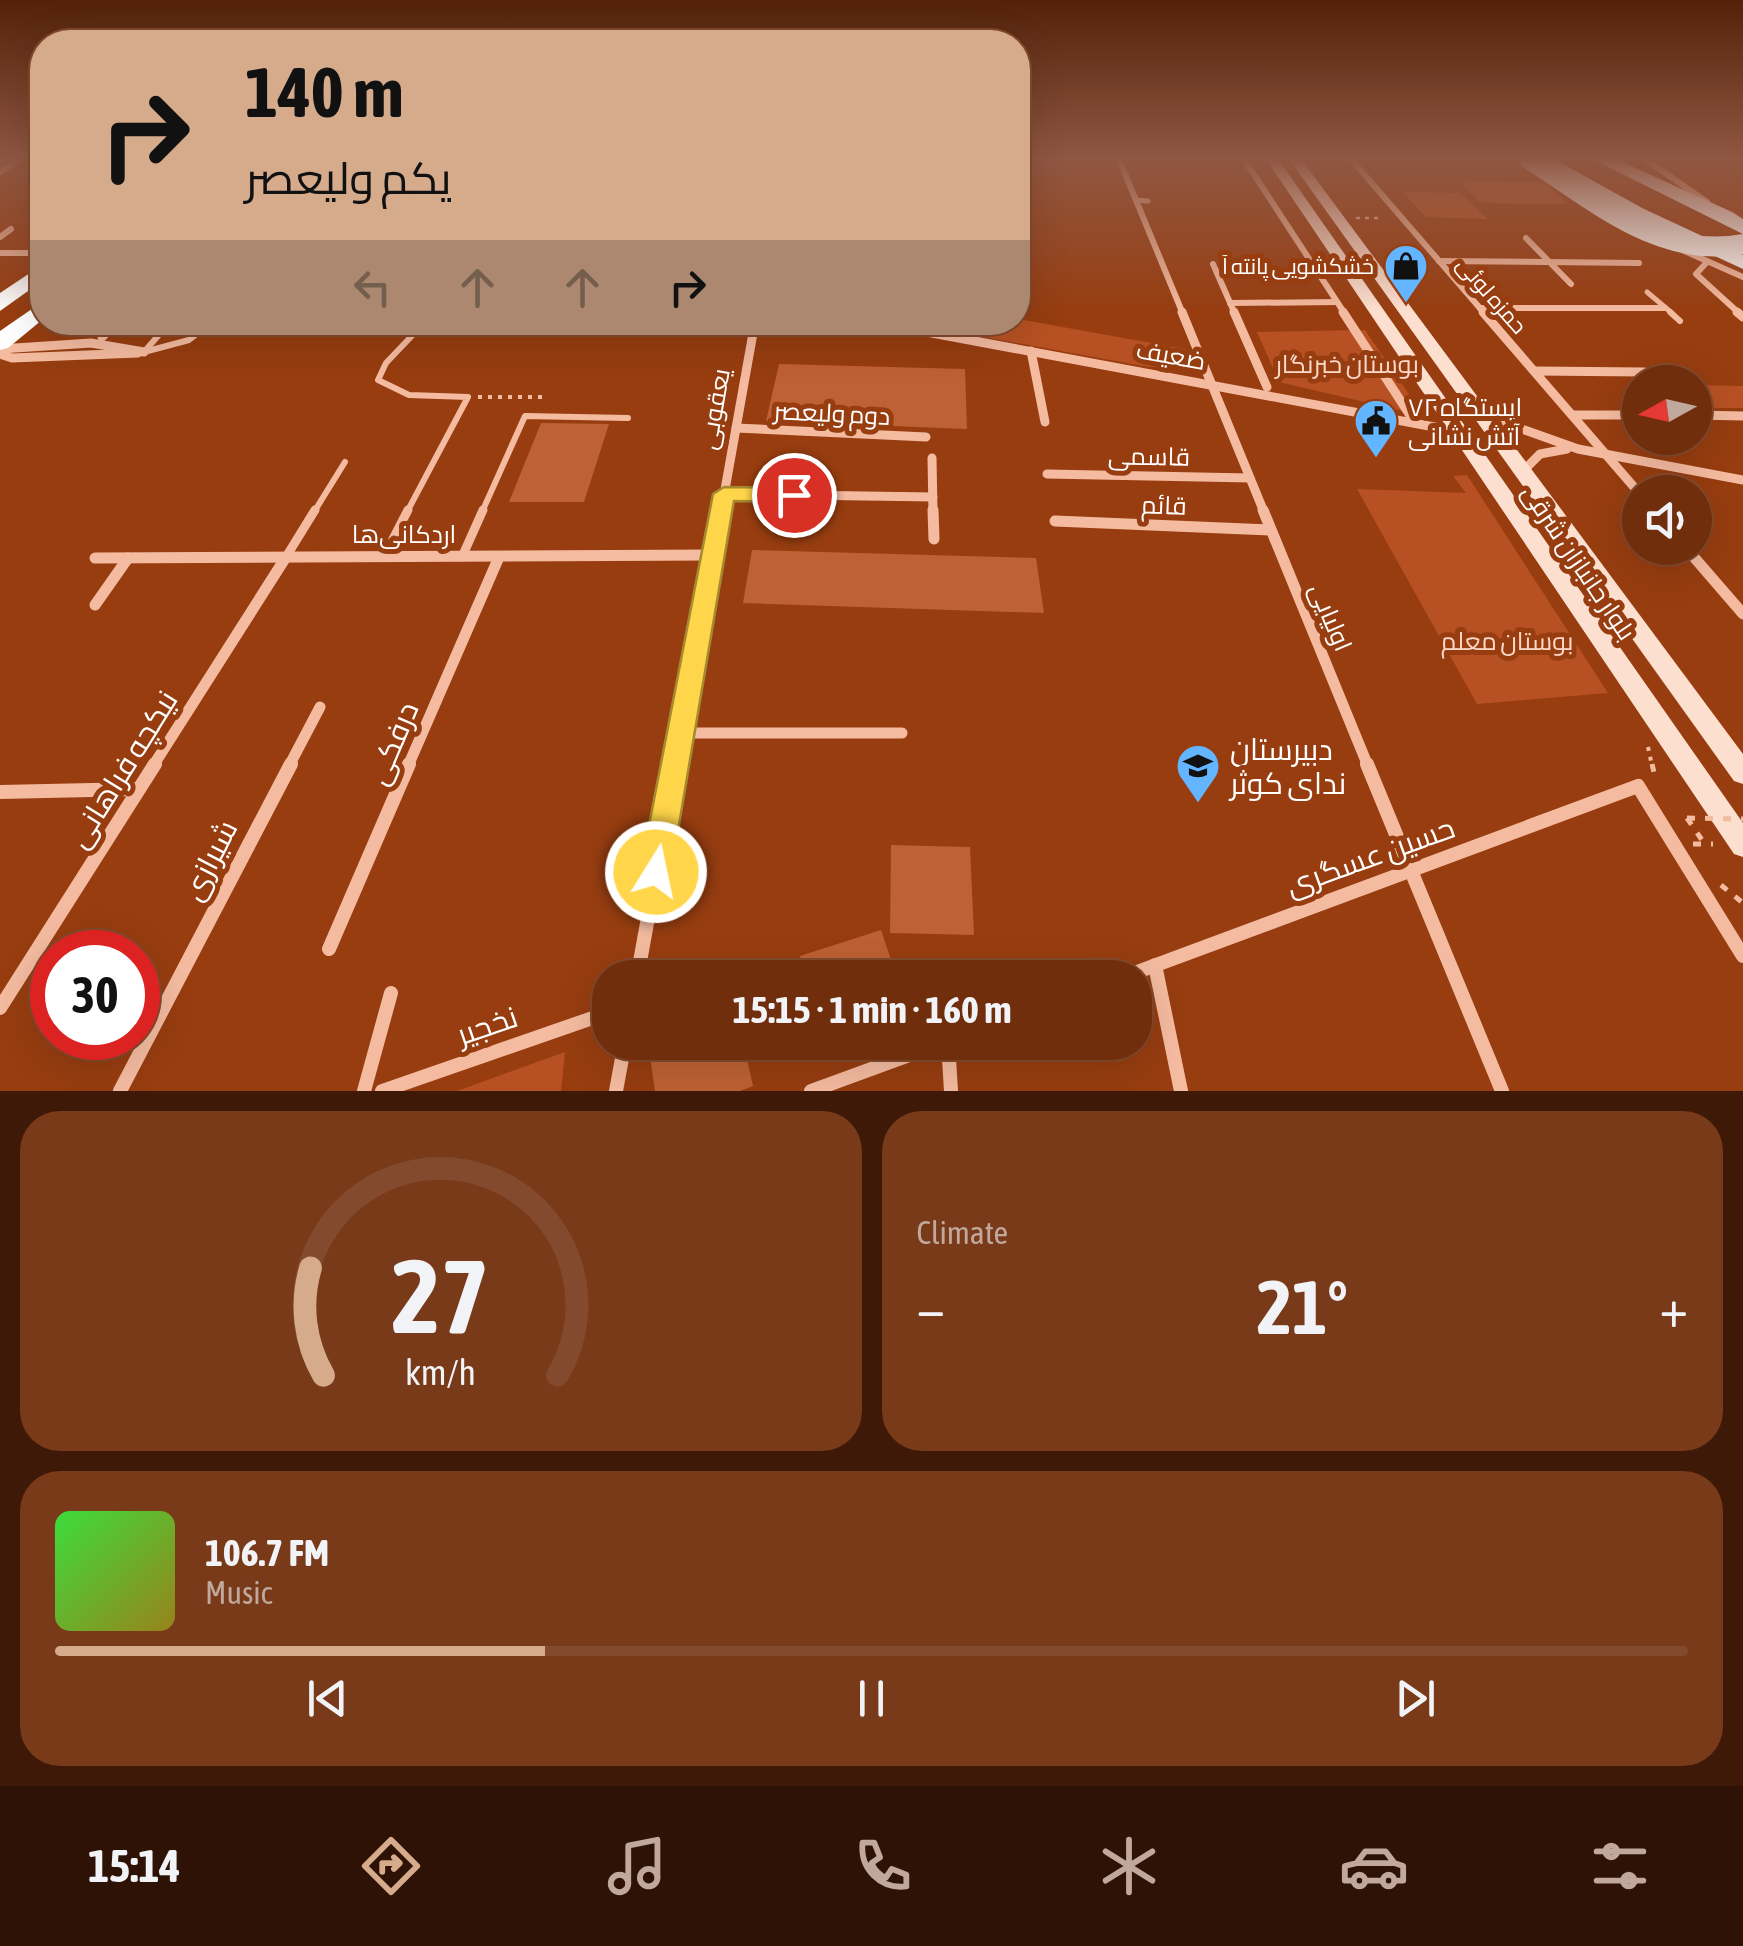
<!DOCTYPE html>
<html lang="en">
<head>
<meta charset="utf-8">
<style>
	:root { --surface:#712e0c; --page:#793a1a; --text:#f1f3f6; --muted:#c0a89d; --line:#834a2d; --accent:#d6ab8b }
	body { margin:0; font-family:"Asap Condensed",Cairo,sans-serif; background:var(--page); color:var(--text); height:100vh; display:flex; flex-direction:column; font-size:38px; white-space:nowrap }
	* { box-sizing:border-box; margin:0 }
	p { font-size:32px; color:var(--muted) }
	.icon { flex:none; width:55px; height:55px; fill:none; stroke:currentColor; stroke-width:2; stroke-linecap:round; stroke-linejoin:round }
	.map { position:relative; height:1091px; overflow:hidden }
	.panel { display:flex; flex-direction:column; gap:20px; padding:20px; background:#3e1907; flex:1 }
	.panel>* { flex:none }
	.guide { position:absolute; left:30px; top:30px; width:1000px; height:305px; border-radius:40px; box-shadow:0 10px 40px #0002,0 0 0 2px var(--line); background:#d6ab8b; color:#111; overflow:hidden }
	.needle { width:65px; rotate:262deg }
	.tools { position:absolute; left:1622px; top:365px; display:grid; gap:20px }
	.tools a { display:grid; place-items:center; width:90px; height:90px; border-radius:50%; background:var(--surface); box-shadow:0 10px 40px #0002,0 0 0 2px var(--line); font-size:50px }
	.speed { position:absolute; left:30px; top:930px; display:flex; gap:20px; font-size:50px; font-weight:700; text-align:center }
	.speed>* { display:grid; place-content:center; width:130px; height:130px; border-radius:50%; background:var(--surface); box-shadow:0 10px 40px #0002,0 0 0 2px var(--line); line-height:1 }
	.speed .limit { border:15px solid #d22; background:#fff; color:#111 }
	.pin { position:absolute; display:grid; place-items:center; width:85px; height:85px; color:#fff; margin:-42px; border:5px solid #fff; border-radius:50%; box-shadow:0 2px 10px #0007 }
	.me { position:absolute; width:110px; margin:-55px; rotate:10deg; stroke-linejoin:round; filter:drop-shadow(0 0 8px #0008) }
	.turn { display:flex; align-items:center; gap:35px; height:210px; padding:0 50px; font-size:45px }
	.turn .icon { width:130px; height:130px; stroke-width:2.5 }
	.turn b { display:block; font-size:70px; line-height:85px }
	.lanes { display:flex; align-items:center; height:95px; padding:0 50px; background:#0003; justify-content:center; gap:50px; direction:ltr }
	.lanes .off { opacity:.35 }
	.big { font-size:75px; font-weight:700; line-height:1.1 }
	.panel .card { flex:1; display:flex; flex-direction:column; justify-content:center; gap:15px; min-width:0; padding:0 35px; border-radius:40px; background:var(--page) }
	.panel .dial { align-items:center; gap:0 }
	.dial svg { height:260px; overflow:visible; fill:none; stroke:var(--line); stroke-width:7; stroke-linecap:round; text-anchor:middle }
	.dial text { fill:var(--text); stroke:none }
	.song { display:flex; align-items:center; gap:30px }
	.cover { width:120px; height:120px; border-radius:15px; background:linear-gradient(135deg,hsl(120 70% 55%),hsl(50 70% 35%)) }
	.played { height:10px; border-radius:5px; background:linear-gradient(90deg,var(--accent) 30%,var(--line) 30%) }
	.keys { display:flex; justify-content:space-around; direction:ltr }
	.heat { display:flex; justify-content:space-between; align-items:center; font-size:55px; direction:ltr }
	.panel .tiles { flex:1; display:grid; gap:20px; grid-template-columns:1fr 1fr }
	.card:last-child { grid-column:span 2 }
	.trip { position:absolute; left:592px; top:960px; width:560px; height:100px; border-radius:40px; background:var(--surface); box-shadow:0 10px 40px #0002,0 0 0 2px var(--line); font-weight:700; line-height:100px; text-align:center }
	.tabs { display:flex; height:160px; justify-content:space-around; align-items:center; background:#2d1205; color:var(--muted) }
	.tabs .icon { width:70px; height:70px }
	.tabs .active { color:var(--accent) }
	.tabs b { font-size:45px; color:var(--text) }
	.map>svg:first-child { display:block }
	.green { fill:#b75123 }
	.building { fill:#be6134 }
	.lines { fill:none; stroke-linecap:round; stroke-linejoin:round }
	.path-far2 { stroke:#f4bba0; stroke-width:2.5; stroke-dasharray:4 5; stroke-linecap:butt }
	.path-far1 { stroke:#f4bba0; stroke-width:4; stroke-dasharray:4 6; stroke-linecap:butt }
	.path { stroke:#f4bba0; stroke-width:5; stroke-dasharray:8 10; stroke-linecap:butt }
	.lane-far2 { stroke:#f4bba0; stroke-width:5 }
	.lane-far1 { stroke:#f4bba0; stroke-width:6 }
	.lane { stroke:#f4bba0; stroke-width:9 }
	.street-far3 { stroke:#f4bba0; stroke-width:6 }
	.street-far2 { stroke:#f4bba0; stroke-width:9 }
	.street-far1 { stroke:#f4bba0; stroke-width:11 }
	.street { stroke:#f4bba0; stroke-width:14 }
	.secondary { fill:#fddfd0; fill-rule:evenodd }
	.highway { fill:#fff; fill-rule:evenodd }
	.path-bridge { stroke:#f4bba0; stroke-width:5; stroke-dasharray:8 10; stroke-linecap:butt }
	.highway-bridge { stroke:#fff; stroke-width:20 }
	.route { fill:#ffd54a; stroke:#a68a30; stroke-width:2.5 }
	.labels { text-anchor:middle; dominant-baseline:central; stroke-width:10; stroke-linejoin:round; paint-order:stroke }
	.far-poi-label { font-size:22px; fill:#fff; stroke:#973d10; text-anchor:end }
	.far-street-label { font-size:22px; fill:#fff; stroke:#973d10 }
	.street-label { font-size:25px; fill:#fff; stroke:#973d10 }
	.park-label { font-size:25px; fill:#fed9c9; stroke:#973d10 }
	.poi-label { font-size:25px; fill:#fff; stroke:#973d10; text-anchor:start }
	.near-street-label { font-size:30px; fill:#fff; stroke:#973d10 }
	.near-poi-label { font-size:30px; fill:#fff; stroke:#973d10; text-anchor:start }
</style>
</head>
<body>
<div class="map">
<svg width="1743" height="1091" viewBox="0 0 1743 1091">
	<rect width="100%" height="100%" fill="#973d10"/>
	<g class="green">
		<polygon points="1460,181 1544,182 1568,204 1481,203"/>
		<polygon points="1402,192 1460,193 1488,219 1426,217"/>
		<polygon points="1018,319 1185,349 1190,370 1143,366 908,323 1018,322"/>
		<polygon points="1365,330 1424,416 1279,382 1257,332"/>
		<polygon points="1695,385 1743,386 1743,408 1695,408"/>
		<polygon points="1467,475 1608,693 1477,704 1357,489 1466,493 1453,476"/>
		<polygon points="565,1052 561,1091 457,1091"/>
	</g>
	<g class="building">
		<polygon points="779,364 965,369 967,429 766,421"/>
		<polygon points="541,423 609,424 584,502 509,502"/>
		<polygon points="752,550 1036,558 1044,613 743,603"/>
		<polygon points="891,845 970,847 974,935 890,933"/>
		<polygon points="881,930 897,978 806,978 800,956"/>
		<polygon points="648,1042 743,1042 753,1086 740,1091 655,1091"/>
	</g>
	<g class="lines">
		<polyline class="path-far2" points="1356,218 1382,218"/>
		<g class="path-far1">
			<polyline points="478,397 545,397"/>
			<polyline points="1648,747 1652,766"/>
		</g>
		<g class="path">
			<polyline points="1652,764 1656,781"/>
			<polyline points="1687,818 1704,843"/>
			<polyline points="1693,844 1713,844"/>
			<polyline points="1721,885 1743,903"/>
		</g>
		<g class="lane-far2">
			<polyline points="1136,200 1148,201"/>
			<polyline points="1647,292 1673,314"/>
		</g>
		<g class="lane-far1">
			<polyline points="1670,312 1680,321"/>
			<polyline points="144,352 189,340 212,322"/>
			<polyline points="144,352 170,322"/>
			<polyline points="314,512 345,462"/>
			<polyline points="407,512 468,397 409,395 378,380 386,363 425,322"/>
			<polyline points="482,512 525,416 628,418"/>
		</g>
		<g class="lane">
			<polyline points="393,539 408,510"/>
			<polyline points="286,557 315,510"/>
			<polyline points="462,557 483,510"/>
		</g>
		<g class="street-far3">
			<polyline points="1119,159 1183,314"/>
			<polyline points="1244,159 1345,314"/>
			<polyline points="1351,159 1485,314"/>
			<polyline points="1645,159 1707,202"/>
			<polyline points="0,172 20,159"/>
			<polyline points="0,237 11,229"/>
			<polyline points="1526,238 1571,284"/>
			<polyline points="1680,249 1743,277"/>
			<polyline points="0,253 42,253"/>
			<polyline points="1439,261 1639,263"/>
			<polyline points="1707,262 1696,274 1740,314"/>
			<polyline points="1213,264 1235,314"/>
			<polyline points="1230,303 1337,302"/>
			<polyline points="1480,308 1665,308"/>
		</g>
		<g class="street-far2">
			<polyline points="1182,312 1264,512"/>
			<polyline points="1234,312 1267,387"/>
			<polyline points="1343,312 1415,423"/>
			<polyline points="1483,312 1640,494"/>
			<polyline points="1737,312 1743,317"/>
			<polyline points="873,322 1461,432"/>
			<polyline points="102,337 117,322"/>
			<polyline points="0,349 91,343 144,352"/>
			<polyline points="1031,351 1045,422"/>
			<polyline points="0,354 12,358 138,353"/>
			<polyline points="1535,371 1644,372"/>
			<polyline points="1483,415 1578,449 1743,480"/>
			<polyline points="1572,415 1640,415"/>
			<polyline points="1695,415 1743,416"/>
			<polyline points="736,428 926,437"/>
			<polyline points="932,458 933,512"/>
			<polyline points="1522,472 1540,454 1567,449"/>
			<polyline points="1047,474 1250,478"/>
			<polyline points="724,494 933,497"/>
			<polyline points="721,512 755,322"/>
		</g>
		<g class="street-far1">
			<polyline points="933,510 934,539"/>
			<polyline points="1263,510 1368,766"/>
			<polyline points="1055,521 1270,530"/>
			<polyline points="1686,548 1743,614"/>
			<polyline points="95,558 713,555"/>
			<polyline points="95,605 128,558"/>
			<polyline points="681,733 902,733"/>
			<polyline points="153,766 286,557"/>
			<polyline points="289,766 320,707"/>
			<polyline points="408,766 499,557"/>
			<polyline points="675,766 721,510"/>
		</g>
		<g class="street">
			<polyline points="1367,764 1502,1091"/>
			<polyline points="0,792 138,789"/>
			<polyline points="329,949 409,764"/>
			<polyline points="1155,965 1181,1091"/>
			<polyline points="637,978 676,764"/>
			<polyline points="1121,978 1638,786 1743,956"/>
			<polyline points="0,1008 155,764"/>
			<polyline points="948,1042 951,1091"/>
			<polyline points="120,1091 291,764"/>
			<polyline points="364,1091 391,993"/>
			<polyline points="382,1091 610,1012"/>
			<polyline points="616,1091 625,1042"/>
			<polyline points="811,1091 945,1042"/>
		</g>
		<g class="secondary">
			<polygon points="1266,159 1278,159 1743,823 1743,857 1734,854"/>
			<polygon points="1289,159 1301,159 1743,754 1743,784 1734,781"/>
		</g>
		<g class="highway">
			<polygon points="1536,159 1554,159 1642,208 1743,255 1743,269 1628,216 1538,165"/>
			<polygon points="1592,159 1616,159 1732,212 1743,219 1743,234"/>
			<polygon points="42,265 42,281 0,311 0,293"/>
			<polygon points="42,302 42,320 8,348 0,350 0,331"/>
		</g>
		<polyline class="path-bridge" points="1687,818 1743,819"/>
		<path class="highway-bridge" d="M1529,159C1595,201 1660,260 1743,244"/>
	</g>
	<linearGradient id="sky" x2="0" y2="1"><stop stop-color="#532209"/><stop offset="0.51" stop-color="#905742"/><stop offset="1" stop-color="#905742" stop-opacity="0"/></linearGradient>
	<rect width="1743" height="312" fill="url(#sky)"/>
	<polygon class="route" points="724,487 794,488 805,495 794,502 734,501 671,872 666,883 656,887 645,883 640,872 713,494"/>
	<defs>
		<symbol id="shop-pin" viewBox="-11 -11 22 30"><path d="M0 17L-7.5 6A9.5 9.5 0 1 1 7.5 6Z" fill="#63b5ff" stroke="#973d10"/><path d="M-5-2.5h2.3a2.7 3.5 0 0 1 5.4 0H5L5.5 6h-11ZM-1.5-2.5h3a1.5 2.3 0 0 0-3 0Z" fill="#111"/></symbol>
		<symbol id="civic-pin" viewBox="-11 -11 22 30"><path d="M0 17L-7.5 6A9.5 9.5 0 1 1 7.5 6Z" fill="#63b5ff" stroke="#973d10"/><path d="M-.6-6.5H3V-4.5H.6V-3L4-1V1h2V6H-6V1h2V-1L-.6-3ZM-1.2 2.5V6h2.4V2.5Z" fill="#111"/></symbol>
		<symbol id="school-pin" viewBox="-11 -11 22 30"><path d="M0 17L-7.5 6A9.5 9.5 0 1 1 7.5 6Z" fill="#63b5ff" stroke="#973d10"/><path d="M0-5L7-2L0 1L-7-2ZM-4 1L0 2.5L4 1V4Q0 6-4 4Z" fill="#111"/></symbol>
	</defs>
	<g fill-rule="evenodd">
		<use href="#shop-pin" x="1381" y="241" width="50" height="68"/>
		<use href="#civic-pin" x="1351" y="396" width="50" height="68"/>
		<use href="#school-pin" x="1173" y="741" width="50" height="68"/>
	</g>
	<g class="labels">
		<g class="far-poi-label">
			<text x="1374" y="266">خشکشویی پانته آ</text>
		</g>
		<g class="far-street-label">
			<text transform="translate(1492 295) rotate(49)">حمزه لوئی</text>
		</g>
		<g class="street-label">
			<text transform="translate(1171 355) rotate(10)">ضعیف</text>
			<text transform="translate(714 409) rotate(-80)">یعقوبی</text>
			<text transform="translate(832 413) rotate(3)">دوم ولیعصر</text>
			<text transform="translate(1149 456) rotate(1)">قاسمی</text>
			<text transform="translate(1164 505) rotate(2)">قائم</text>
			<text x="404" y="534">اردکانی‌ها</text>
			<text transform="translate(1579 562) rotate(56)">بلوار جانبازان شرقی</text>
			<text transform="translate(1331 617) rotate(67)">اولیایی</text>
		</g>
		<g class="park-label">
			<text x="1347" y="364">بوستان خبرنگار</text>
			<text x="1507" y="641">بوستان معلم</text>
		</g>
		<g class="poi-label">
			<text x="1408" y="407">ایستگاه ۷۲<tspan x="1408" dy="29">آتش نشانی</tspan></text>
		</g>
		<g class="near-street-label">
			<text transform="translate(392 743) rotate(-67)">درفکی</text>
			<text transform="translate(122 769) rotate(-58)">نیکچه فراهانی</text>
			<text transform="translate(1370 856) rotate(-20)">حسین عسگری</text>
			<text transform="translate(209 860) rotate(-63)">شیرازی</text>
			<text transform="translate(487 1025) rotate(-19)">نخجیر</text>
		</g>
		<g class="near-poi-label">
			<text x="1230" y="749">دبیرستان<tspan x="1230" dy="34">ندای کوثر</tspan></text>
		</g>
	</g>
</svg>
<div class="tools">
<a><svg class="needle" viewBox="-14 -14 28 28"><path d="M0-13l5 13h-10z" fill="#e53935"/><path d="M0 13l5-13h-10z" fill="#c0a89d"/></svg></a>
<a><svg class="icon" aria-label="sound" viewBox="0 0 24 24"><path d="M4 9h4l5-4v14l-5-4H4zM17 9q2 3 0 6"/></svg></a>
</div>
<div class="speed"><div class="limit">30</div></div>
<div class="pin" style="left:794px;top:495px;background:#d93025"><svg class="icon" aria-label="arrive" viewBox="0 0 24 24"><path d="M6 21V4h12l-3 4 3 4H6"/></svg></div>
<svg class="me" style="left:656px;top:872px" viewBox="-20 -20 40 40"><circle r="17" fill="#ffd54a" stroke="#fff" stroke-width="3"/><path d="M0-11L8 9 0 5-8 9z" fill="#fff"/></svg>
<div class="trip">15:15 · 1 min · 160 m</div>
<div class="guide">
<div class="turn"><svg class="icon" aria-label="right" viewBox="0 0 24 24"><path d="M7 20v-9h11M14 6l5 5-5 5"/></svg><div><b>140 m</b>یکم ولیعصر</div></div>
<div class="lanes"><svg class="icon off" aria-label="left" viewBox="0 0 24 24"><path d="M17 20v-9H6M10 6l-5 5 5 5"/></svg><svg class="icon off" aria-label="ahead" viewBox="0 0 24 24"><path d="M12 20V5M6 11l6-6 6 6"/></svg><svg class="icon off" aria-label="ahead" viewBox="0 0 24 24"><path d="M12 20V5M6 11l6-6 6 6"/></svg><svg class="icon" aria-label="right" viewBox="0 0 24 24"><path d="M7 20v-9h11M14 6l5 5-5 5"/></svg></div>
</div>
</div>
<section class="panel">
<div class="tiles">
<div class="card dial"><svg viewBox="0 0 100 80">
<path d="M14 69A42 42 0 1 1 86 69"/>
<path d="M14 69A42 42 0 0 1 10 36" stroke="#d6ab8b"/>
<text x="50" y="56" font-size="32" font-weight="700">27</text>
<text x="50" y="72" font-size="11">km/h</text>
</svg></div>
<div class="card"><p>Climate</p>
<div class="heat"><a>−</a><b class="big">21°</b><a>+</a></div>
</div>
<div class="card">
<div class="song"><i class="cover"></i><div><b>106.7 FM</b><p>Music</p></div></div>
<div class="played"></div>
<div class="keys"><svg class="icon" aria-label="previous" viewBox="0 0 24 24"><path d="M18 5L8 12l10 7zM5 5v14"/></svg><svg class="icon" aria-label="pause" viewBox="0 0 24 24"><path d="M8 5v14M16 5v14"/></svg><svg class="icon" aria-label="next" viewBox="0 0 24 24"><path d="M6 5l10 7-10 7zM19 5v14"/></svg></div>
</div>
</div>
</section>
<nav class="tabs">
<b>15:14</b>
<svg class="icon active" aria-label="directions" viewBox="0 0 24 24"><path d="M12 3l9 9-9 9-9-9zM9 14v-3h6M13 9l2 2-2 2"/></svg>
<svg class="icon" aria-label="music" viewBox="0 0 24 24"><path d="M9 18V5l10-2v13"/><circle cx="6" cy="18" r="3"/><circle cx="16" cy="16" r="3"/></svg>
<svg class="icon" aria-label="phone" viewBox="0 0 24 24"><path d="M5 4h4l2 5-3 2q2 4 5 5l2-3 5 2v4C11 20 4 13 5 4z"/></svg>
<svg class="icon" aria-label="climate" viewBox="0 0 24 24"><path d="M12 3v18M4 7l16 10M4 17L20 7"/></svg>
<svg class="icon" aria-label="car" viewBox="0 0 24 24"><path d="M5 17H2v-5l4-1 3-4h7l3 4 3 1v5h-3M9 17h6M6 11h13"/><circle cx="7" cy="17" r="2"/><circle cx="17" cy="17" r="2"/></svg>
<svg class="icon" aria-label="filters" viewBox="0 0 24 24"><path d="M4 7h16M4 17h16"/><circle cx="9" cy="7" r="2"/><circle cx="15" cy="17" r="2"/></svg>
</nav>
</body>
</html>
